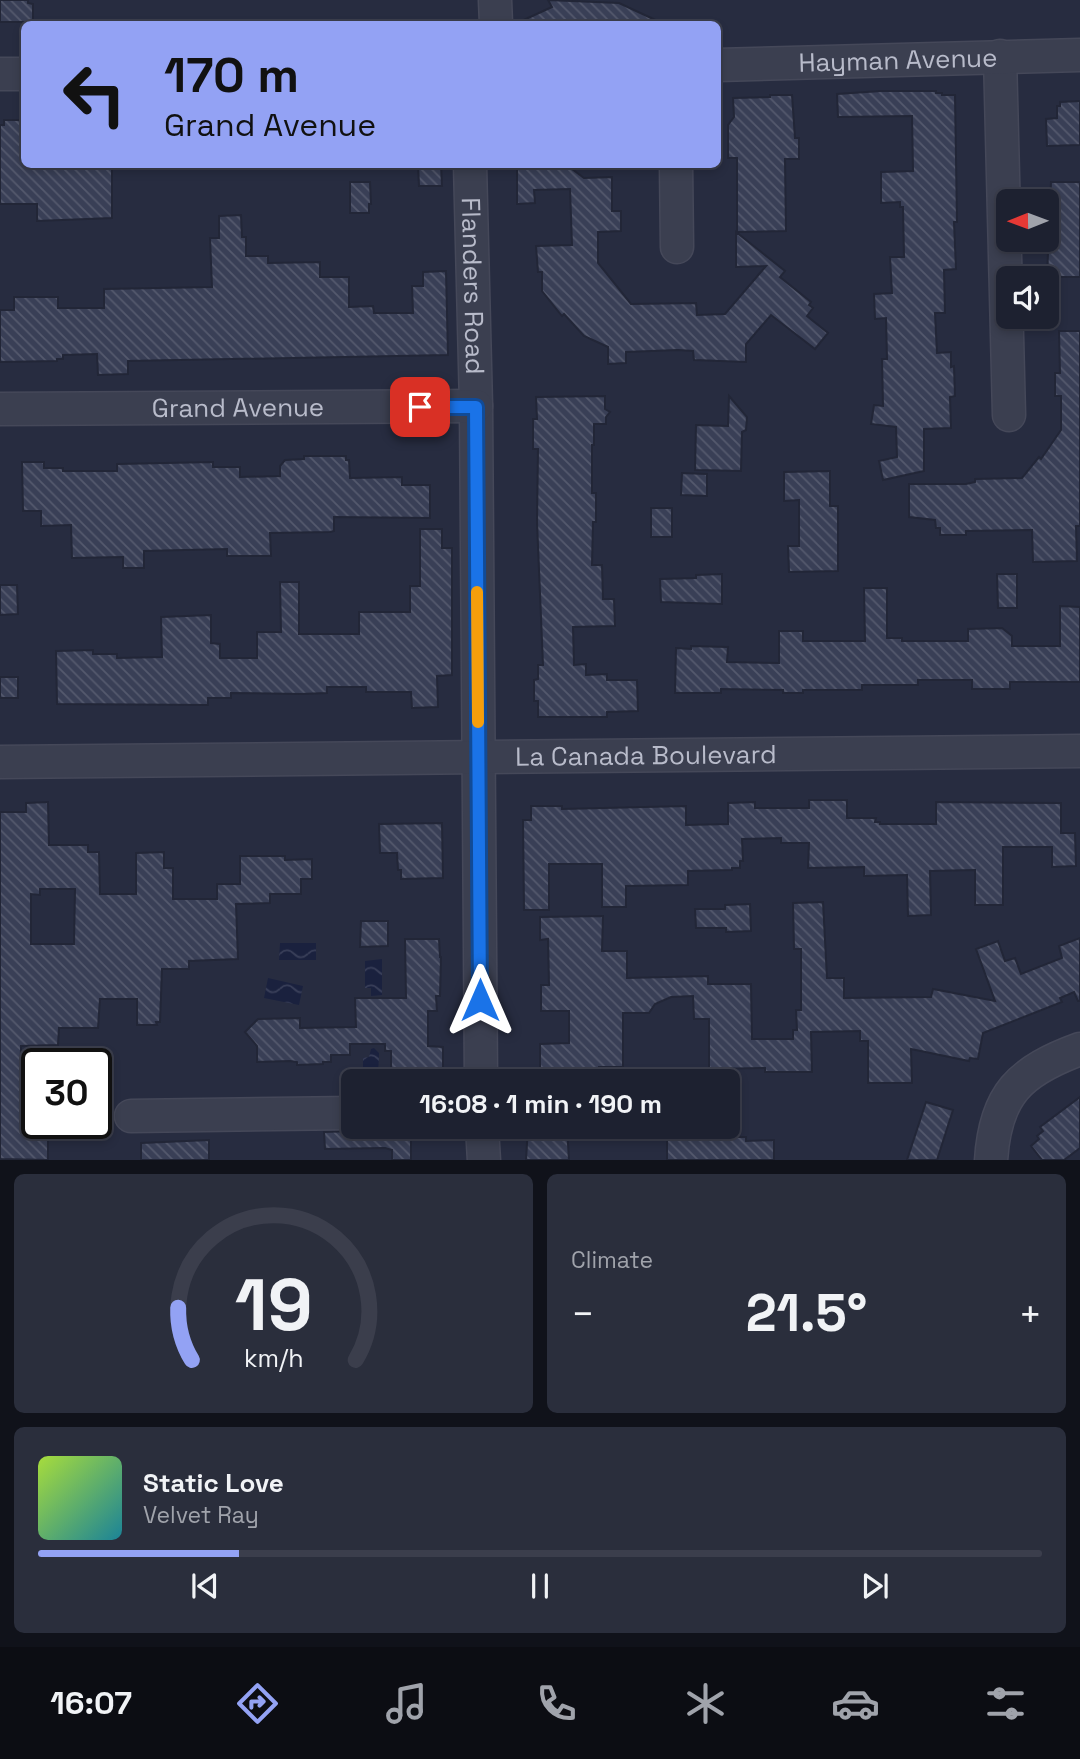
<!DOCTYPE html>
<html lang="en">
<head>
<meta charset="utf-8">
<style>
	:root { --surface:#1d2130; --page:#2a2e3c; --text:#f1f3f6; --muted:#a0a3ab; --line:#3b3e4c; --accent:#93a2f4 }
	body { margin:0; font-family:"Space Grotesk",sans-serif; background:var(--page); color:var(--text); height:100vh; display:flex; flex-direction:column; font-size:26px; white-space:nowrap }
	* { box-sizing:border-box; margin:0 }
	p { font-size:23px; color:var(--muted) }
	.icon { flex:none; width:38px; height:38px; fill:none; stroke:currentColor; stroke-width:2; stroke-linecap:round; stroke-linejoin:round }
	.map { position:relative; height:1160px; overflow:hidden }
	.side { display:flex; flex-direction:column; gap:14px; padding:14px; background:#10121a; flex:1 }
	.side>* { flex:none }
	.banner { position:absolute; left:21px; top:21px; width:700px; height:147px; border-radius:10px; box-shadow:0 4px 10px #0003,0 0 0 2px var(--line); background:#93a2f4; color:#111; overflow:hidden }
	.needle { width:46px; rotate:269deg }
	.controls { position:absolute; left:996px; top:189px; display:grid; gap:14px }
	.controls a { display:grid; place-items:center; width:63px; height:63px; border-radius:10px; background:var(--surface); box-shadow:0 4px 10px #0003,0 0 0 2px var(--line); font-size:35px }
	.speed { position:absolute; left:21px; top:1048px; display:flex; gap:14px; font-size:35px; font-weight:700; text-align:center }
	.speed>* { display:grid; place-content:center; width:91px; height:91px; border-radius:50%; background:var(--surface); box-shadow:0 4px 10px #0003,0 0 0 2px var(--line); line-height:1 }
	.speed .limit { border:4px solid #111; border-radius:10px; background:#fff; color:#111 }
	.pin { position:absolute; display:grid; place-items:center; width:60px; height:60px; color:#fff; margin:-30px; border-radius:14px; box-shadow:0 4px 10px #0006 }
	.me { position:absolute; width:77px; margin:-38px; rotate:0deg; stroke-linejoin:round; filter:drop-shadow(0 0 5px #0008) }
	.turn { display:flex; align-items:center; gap:24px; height:147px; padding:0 28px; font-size:32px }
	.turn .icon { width:91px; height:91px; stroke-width:2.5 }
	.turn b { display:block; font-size:49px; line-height:60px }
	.big { font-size:52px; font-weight:600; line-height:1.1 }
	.side .tile { flex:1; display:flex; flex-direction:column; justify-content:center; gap:10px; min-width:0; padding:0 24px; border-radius:10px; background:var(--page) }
	.side .dial { align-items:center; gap:0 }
	.dial svg { height:182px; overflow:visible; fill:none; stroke:var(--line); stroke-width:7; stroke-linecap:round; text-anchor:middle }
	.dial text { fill:var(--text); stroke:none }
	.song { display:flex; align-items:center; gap:21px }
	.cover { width:84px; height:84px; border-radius:10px; background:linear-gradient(135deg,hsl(80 70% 55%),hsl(190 70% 35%)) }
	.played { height:7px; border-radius:4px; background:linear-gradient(90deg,var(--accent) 20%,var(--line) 20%) }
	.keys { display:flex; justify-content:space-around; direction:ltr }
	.heat { display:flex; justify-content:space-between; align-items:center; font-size:38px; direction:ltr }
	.side .tiles { flex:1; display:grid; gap:14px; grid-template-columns:1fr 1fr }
	.tile:last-child { grid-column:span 2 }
	.trip { position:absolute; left:341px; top:1069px; width:399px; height:70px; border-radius:10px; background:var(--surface); box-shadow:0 4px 10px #0003,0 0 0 2px var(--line); font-weight:600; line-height:70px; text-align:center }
	.dock { display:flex; height:112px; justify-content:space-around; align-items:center; background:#0c0d13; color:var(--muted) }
	.dock .icon { width:49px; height:49px }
	.dock .on { color:var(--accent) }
	.dock b { font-size:32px; color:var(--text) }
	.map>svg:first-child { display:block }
	.water { fill:url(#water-waves) }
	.building { fill:url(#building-back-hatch); stroke:#222637; stroke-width:2; fill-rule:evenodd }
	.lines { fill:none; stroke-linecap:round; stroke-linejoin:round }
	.minor-casing { stroke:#454859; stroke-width:35 }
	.minor { stroke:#3b3f50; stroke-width:32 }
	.route-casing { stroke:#114b97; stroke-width:18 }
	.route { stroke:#1a73e8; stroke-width:12 }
	.slow { stroke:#f59e0b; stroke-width:12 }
	.labels { text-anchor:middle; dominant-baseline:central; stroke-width:7; stroke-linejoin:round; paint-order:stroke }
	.street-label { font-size:26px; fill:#b8bbca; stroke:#202435 }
</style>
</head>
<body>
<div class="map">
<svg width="1080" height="1161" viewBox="0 0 1080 1161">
	<defs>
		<pattern id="water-waves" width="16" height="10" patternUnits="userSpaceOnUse" patternTransform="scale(1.75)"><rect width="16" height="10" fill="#1a213e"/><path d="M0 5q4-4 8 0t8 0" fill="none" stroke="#393f59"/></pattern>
		<pattern id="building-back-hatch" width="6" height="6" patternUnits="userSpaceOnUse" patternTransform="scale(1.75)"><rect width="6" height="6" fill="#393f56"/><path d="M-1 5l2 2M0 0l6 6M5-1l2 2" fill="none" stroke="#54596d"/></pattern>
	</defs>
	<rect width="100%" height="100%" fill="#272c40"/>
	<g class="water">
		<polygon points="280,943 316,943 316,960 279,960"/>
		<polygon points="382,959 382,995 371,996 371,988 365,988 365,961"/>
		<polygon points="268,978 303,986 299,1005 264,998"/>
		<path d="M374,1048L379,1053C379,1059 378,1077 376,1081H363V1058L369,1057L371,1049Z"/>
	</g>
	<g class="building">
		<polygon points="0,0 28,0 28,3 33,4 33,22 0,22"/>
		<polygon points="548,0 619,3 664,24 515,24 552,7"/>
		<polygon points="881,91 936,91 936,93 942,93 942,95 955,95 957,222 954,222 956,269 944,270 945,313 935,313 937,353 951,352 951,367 954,366 955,396 950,397 951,428 924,429 924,471 883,480 879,461 897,457 896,427 871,424 874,405 883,406 882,359 887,359 886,318 875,319 874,294 892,293 890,257 904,257 903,207 900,207 900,202 881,203 881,172 913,171 912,116 838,117 837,94"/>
		<polygon points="770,95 792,95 795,138 799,138 799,159 785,159 786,231 737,232 737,158 728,158 728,125 734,117 733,98 770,97"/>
		<polygon points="1080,101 1080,145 1047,146 1046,119 1057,118 1057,106 1060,106 1060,102"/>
		<polygon points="4,120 24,120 24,164 112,164 112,218 37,221 37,204 0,204 0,125 4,125"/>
		<polygon points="418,164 441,164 442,186 419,186"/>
		<polygon points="517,166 568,166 584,178 612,177 612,211 621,211 621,231 598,232 598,263 631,304 696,303 697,315 725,314 766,266 736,267 736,232 785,271 780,277 811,302 809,305 813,308 807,316 828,333 815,349 771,315 746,344 746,362 694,360 693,351 678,350 626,352 626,363 608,364 608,347 584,336 564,314 562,316 542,291 542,272 538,272 536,246 572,245 570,189 534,190 535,203 517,204"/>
		<polygon points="350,182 370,182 371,204 369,204 369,213 350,213"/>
		<polygon points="1051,182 1080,182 1080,277 1047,277"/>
		<polygon points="241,215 242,237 246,237 246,256 268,256 268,263 320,262 320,277 349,277 349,307 373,306 374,313 413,313 412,286 423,286 423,272 446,271 448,355 128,361 128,374 98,375 97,354 63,355 63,359 57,359 57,361 0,362 0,310 14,310 14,297 58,297 58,308 104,308 104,289 212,287 210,238 219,238 219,216"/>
		<polygon points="1059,331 1080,331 1080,526 1076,526 1077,561 1033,562 1032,530 966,531 966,535 940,535 940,528 936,528 935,520 909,517 909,484 966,484 975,482 975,479 1022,478 1039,457 1041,459 1061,430 1061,396 1055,396 1055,373 1060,373"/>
		<polygon points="605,396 605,409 610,412 606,417 606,424 594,424 594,445 592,445 592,493 596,493 596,522 593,522 592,565 602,565 603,599 614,599 615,626 573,627 574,665 586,664 586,675 607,674 607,680 637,680 638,711 607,712 607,717 538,717 538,701 534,701 534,680 538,679 538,665 543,665 537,522 538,449 533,449 533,419 537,419 536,397"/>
		<polygon points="729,396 747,417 746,430 742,432 741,471 695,470 696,425 728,426"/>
		<polygon points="304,456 346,456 346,460 349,460 350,478 402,477 402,485 430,485 430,518 334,517 334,531 330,532 270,533 271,556 227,556 227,549 144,551 144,568 123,568 123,557 72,558 71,525 41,526 41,511 23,511 22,462 44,462 44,468 63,468 63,471 117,471 117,464 213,462 213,467 240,467 240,477 280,476 280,466 285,460 304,459"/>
		<polygon points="830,471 830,506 838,506 838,571 789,572 788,546 799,546 799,500 784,501 784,472"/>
		<polygon points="682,473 707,474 707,496 681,495"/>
		<rect x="651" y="508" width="21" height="29"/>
		<polygon points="420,529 442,529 442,548 452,548 452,675 437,676 438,707 412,708 411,692 366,692 366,687 327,687 327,693 301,694 231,693 231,698 208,698 208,705 57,704 56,651 93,650 93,654 117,654 117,658 162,657 161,617 211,615 211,643 220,644 220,658 257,658 257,632 281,632 280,582 299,582 299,634 359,634 359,612 410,612 410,586 420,586"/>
		<polygon points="722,574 722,604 661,602 660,579 696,578 696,575"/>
		<polygon points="997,574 1017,574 1017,608 998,608"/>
		<polygon points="0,585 17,585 18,614 0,615"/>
		<polygon points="864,588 887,588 887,638 902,638 902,641 968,641 968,629 1002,628 1012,636 1012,646 1060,646 1060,606 1080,607 1080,682 1010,682 1010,689 972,689 972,680 918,680 918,685 862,685 862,690 803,690 803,693 783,693 783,690 721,689 721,693 675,693 676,648 691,649 691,646 728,647 727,662 779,663 779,631 803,631 803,641 865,641"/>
		<rect x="0" y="677" width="18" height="21"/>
		<polygon points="809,800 847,800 847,818 876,818 875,822 880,822 880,824 936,824 936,802 1061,803 1061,833 1075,833 1076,866 1052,867 1052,847 1003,847 1003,905 975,905 975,870 930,871 931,915 908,916 907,875 864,876 864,867 808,868 809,843 781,843 781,838 742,839 743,861 740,861 740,868 732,868 732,870 688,871 688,885 626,886 626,907 602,907 602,864 549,864 549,910 524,910 523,820 531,820 531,806 562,806 562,809 686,806 686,825 728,824 728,803 755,802 755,808 809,808"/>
		<path d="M48,802L49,845H88V852H99L100,894H136V853L164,852V868H173V899H217V884H240V856H285V860L312,859V879H301V894H270V903L236,904L238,959L189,961V969H162L160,1022H156L157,1025H137V999H100L98,1028H59L58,1045L21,1046L20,1128H44V1134H48V1160L0,1159V812H26V803ZM40,889H75L74,944H31V894L40,895Z"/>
		<polygon points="442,823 443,878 401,879 401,870 398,870 397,853 380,853 379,824"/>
		<polygon points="823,902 827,978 844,978 844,998 931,997 933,989 995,1001 976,949 998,941 1005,961 1015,958 1021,974 1062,958 1059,946 1080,938 1080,1001 1078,1001 1074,992 1060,998 1062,1002 983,1033 978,1059 970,1058 969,1061 911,1049 912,1083 868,1083 868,1041 860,1041 860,1031 811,1032 812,1072 765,1072 765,1068 709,1069 709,1019 694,1019 693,996 671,997 655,1004 649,1013 623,1013 623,1067 599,1067 600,1082 540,1082 540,1044 569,1043 569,1011 541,1011 541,985 549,985 548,939 540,940 540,917 603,916 602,951 627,951 627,978 708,976 708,984 751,984 752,1039 793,1039 793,1030 797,1030 796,1010 801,1010 801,949 794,949 793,903"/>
		<polygon points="750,904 751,931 726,932 726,928 696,928 695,909 725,909 725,905"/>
		<polygon points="361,921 388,921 388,946 360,947"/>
		<polygon points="405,939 439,939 440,957 441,957 440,996 436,996 437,1011 428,1011 428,1046 443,1047 443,1082 391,1082 391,1051 385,1051 385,1044 350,1044 350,1055 331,1055 331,1062 323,1062 323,1064 297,1065 297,1062 290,1061 257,1062 257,1046 245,1032 258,1019 300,1018 300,1028 356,1027 355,998 406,998"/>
		<polygon points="1080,1097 1080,1148 1064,1160 1042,1160 1031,1146 1039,1139 1037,1136 1043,1131 1040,1127"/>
		<polygon points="926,1102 953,1110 937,1160 907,1160"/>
		<polygon points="365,1127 411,1127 411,1160 392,1160 392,1150 385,1148 325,1149 324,1132 354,1131"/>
		<polygon points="528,1127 567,1127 569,1160 526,1160"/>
		<polygon points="722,1137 746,1137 746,1141 774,1140 774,1160 667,1160 667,1140"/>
		<polygon points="209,1140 209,1160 141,1160 141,1143"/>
	</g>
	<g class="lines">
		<defs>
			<g id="minor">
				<polyline points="495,0 496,24"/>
				<polyline points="1000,56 1009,415"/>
				<path id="s1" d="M718,65L1080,55"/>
				<polyline points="0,74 24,74"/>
				<path id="s2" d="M470,164L476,406L481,1082"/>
				<polyline points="676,164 677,247"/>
				<path id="s3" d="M0,409L476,406"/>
				<path id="s4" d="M0,762L1080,751"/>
				<polyline points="131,1116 354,1113"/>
				<polyline points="482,1127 484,1161"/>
				<path d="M991,1161C995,1094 1020,1071 1080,1049"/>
			</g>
		</defs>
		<use href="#minor" class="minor-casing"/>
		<use href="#minor" class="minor"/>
	</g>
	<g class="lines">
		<defs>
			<polyline id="route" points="420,407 476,407 480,1000"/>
		</defs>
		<use href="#route" class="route-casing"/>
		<use href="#route" class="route"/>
		<polyline class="slow" points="477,592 478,722"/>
	</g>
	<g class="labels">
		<g class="street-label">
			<text stroke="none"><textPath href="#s1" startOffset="180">Hayman Avenue</textPath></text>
			<text stroke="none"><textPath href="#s2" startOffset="122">Flanders Road</textPath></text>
			<text stroke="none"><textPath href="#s3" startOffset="238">Grand Avenue</textPath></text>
			<text stroke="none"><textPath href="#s4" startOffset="646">La Canada Boulevard</textPath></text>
		</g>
	</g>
</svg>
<div class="controls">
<a><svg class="needle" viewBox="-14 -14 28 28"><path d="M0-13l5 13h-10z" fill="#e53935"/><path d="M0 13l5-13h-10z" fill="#a0a3ab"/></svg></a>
<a><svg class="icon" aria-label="sound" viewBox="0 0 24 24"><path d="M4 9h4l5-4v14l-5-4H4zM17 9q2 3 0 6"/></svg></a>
</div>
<div class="speed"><div class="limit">30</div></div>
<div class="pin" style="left:420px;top:407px;background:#d93025"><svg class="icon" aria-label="arrive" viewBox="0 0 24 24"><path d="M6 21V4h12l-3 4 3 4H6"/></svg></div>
<svg class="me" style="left:480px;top:1000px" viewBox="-20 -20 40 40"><path d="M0-17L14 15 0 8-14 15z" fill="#1a73e8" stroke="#fff" stroke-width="4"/></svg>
<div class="trip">16:08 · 1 min · 190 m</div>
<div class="banner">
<div class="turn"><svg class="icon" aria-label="left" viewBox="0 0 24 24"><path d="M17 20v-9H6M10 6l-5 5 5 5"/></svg><div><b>170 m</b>Grand Avenue</div></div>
</div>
</div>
<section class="side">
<div class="tiles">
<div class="tile dial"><svg viewBox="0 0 100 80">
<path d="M14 69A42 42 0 1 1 86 69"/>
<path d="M14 69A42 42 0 0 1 8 46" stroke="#93a2f4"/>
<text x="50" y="56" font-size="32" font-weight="700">19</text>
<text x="50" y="72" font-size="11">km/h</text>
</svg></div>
<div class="tile"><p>Climate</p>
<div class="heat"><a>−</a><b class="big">21.5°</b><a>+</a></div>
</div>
<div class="tile">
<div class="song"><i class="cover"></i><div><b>Static Love</b><p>Velvet Ray</p></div></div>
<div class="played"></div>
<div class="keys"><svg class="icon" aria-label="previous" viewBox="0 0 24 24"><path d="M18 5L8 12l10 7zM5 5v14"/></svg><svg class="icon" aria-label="pause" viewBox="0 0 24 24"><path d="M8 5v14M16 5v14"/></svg><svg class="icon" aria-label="next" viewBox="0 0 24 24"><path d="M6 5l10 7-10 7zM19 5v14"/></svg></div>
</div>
</div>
</section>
<nav class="dock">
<b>16:07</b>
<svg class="icon on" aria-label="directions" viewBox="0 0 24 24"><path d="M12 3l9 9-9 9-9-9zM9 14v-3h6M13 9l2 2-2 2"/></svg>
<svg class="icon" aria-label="music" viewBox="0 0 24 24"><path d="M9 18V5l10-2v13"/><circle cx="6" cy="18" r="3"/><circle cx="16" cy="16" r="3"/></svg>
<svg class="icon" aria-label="phone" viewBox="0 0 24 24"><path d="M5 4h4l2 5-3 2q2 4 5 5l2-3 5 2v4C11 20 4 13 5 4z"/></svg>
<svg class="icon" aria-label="climate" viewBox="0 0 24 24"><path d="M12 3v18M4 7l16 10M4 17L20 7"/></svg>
<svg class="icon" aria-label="car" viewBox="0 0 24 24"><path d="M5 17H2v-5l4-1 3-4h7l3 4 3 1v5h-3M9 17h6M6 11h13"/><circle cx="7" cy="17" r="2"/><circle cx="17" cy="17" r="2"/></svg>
<svg class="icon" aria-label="filters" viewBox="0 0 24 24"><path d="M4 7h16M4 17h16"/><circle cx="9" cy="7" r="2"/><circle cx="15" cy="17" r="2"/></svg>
</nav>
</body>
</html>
